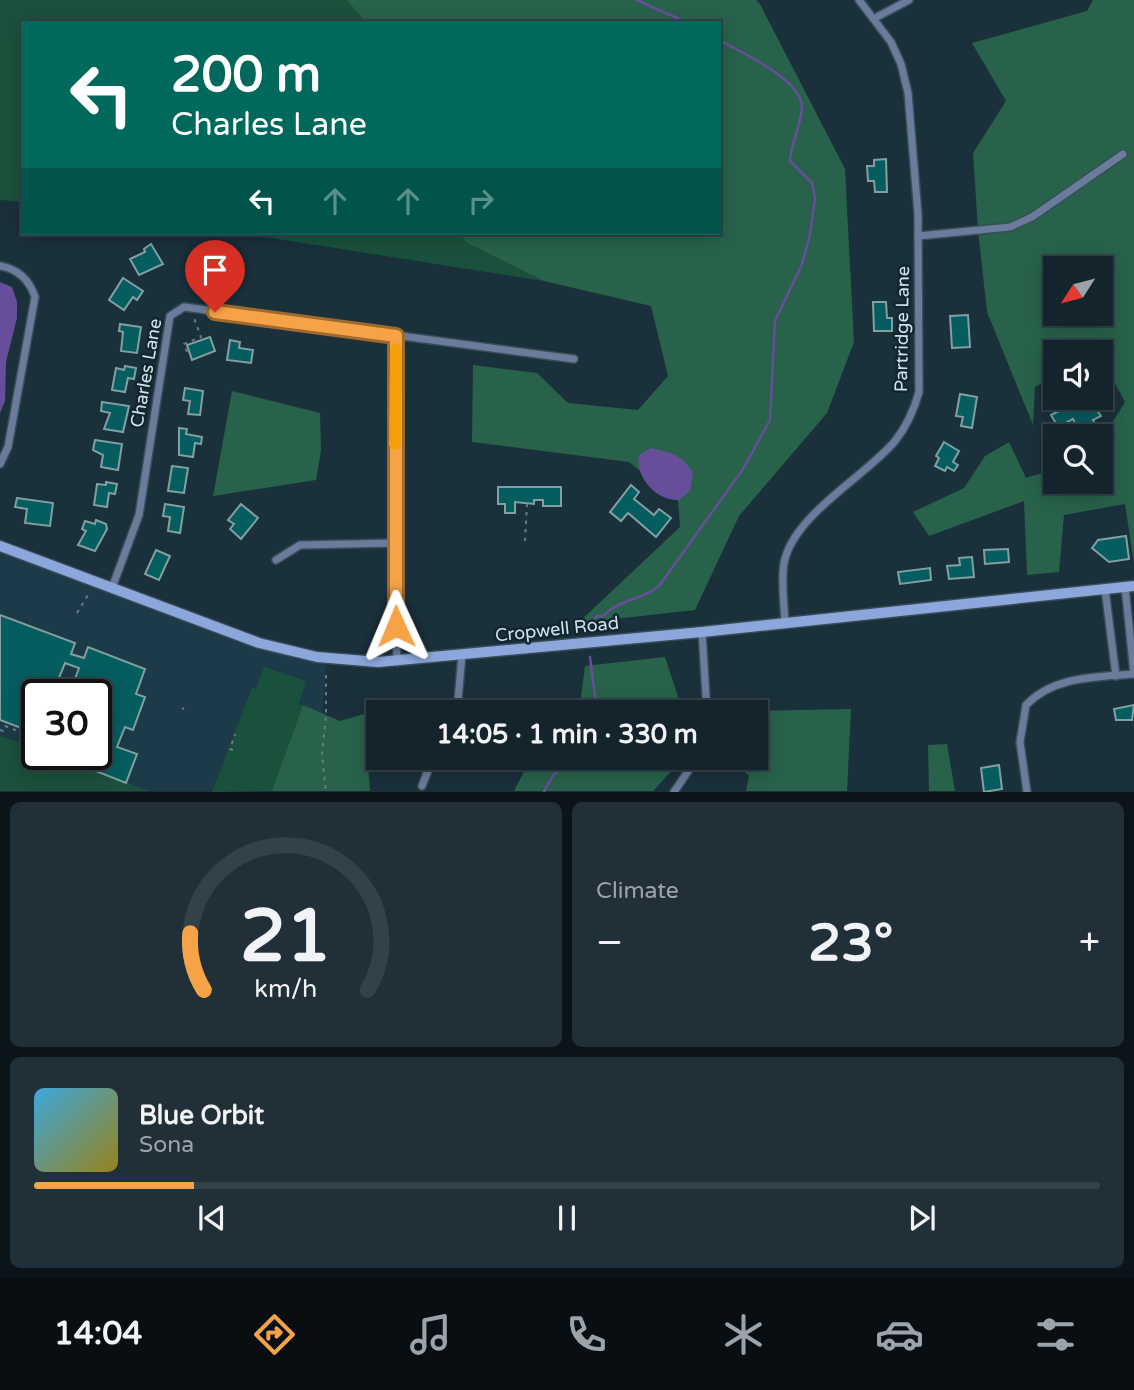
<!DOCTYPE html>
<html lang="en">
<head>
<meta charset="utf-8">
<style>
	:root { --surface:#14242c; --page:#213038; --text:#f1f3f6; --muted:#9da4a9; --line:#334148; --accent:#f5a346 }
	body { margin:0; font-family:"Varela Round",sans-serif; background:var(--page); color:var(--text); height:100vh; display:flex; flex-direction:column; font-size:26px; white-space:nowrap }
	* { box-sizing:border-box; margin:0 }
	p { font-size:23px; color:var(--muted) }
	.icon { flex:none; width:38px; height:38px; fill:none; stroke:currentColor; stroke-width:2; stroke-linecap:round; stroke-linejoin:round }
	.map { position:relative; height:792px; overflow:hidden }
	.sheet { display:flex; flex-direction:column; gap:10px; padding:10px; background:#0b1418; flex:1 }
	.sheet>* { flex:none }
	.banner { position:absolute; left:21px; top:21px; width:700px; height:214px; border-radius:0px; box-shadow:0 4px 18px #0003,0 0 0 2px var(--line); background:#00695c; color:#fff; overflow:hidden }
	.needle { width:46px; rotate:234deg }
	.buttons { position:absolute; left:1043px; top:256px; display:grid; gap:14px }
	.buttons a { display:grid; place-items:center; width:70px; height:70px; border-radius:0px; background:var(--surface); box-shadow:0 4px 18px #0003,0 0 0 2px var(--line); font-size:35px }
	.speed { position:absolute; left:21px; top:679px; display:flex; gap:14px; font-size:35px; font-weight:700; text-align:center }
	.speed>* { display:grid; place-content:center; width:91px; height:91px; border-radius:50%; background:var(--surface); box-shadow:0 4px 18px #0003,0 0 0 2px var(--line); line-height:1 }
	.speed .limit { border:4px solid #111; border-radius:10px; background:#fff; color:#111 }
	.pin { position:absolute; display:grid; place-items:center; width:60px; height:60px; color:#fff; margin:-72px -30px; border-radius:50% 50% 50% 0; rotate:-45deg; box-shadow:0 0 7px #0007 }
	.pin .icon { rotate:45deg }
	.me { position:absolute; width:77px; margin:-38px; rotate:359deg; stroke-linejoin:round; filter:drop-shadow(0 0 5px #0008) }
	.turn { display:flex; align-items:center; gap:24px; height:147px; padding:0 35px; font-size:32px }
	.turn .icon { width:91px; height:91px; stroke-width:2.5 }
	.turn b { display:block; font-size:49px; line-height:60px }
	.lanes { display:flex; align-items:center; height:66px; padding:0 35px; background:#0003; justify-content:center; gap:35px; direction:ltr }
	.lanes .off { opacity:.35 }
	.big { font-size:52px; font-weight:800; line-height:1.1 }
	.sheet .card { flex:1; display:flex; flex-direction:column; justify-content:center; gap:10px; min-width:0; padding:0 24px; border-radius:10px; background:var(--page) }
	.sheet .dial { align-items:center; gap:0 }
	.dial svg { height:182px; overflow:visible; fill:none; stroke:var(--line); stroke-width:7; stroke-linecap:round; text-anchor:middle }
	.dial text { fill:var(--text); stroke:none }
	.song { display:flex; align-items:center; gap:21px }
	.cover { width:84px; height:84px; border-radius:10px; background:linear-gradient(135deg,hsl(200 70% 55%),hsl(50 70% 35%)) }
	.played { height:7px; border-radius:4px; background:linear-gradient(90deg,var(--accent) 15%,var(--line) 15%) }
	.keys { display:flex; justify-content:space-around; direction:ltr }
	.heat { display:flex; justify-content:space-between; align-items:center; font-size:38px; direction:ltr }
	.sheet .tiles { flex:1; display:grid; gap:10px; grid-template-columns:1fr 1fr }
	.card:last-child { grid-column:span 2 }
	.trip { position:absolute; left:366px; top:700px; width:402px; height:70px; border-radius:0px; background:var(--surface); box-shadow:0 4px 18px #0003,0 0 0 2px var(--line); font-weight:800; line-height:70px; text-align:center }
	.dock { display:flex; height:112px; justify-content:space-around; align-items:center; background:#080e12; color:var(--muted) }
	.dock .icon { width:49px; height:49px }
	.dock .current { color:var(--accent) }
	.dock b { font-size:32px; color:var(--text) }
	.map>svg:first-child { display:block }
	.built { fill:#1c3a48; fill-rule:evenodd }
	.green { fill:#1a513c }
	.forest { fill:#28624b; fill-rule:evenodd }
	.water { fill:#674e9b }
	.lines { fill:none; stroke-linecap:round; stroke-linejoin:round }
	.stream { stroke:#674e9b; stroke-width:2.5 }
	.building { fill:#055d60; stroke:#82a0a1; stroke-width:2 }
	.street-casing { stroke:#384c57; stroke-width:10 }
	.secondary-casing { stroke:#384c57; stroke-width:13 }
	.path { stroke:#687a83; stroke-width:2; stroke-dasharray:3.5 5; stroke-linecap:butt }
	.street { stroke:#6a7b9c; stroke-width:7 }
	.secondary { stroke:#8ca7dc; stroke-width:10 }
	.route-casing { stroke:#9f6a2e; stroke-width:18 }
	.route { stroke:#f5a346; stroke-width:12 }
	.slow { stroke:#f59e0b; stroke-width:12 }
	.labels { text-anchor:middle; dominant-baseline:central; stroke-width:5; stroke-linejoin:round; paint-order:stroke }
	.street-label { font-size:18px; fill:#d5e2e9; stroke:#102630 }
</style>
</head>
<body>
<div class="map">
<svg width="1134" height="792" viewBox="0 0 1134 792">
	<rect width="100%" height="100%" fill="#1a303b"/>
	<path class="built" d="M0,546L199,621L327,658L316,791H0ZM37,695H96V754H37Z"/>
	<g class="green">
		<polygon points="0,0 347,0 364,17 366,23 23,23 23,202 0,200"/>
		<polygon points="240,233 458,233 467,243 544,281"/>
		<polygon points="264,667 306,681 299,704 303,705 272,791 212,792 252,688 256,689"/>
		<polygon points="0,736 37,749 37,754 50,754 149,791 0,791"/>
	</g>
	<g class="forest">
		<polygon points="347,0 756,0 760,4 845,169 854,342 827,413 739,516 695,610 578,623 680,527 678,501 629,462 472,442 473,365 537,373 568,403 638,410 668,376 651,306 544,281 467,243 458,233 719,233 719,23 366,23"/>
		<path d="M1093,0H1134V564L1125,504L1064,515L1059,572L1027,575L1024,501L929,536L913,512L964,488L985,456L1009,442L1026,478L1055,469V481H1101V441L1125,402L1101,358V352H1055V376L1035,387L1033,425L987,312L978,230L973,153L1006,101L972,43L1087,11ZM1055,268H1101V313H1055Z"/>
		<polygon points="232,391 320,413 321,451 316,480 213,496"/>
		<polygon points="665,657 683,712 579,712 585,666"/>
		<polygon points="303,705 340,721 364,714 370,791 272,791"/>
		<polygon points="851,709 847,791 746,791 749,776 731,758 756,758 756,712 749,711"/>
		<polygon points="947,744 955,791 929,791 928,745"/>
		<polygon points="531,758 678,758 678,764 653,791 514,791"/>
	</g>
	<g class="water">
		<polygon points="0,282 12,287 17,302 17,318 6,362 5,401 0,413"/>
		<path d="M651,448C671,453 682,454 693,473L690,491L679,500C656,501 635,477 639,455Z"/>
	</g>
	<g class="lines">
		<g class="stream">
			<polyline points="637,0 688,23"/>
			<path d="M589,628L596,616H604C616,600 643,600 659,586L743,469L770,420L775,321L802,264L810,234L815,198L812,183L790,161C791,143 801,126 802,107C802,80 741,52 719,40"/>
			<polyline points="590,657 597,712"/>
			<path d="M544,792C551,775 564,761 582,758"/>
		</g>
	</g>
	<g class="building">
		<polygon points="886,159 887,192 875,192 874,181 868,181 867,166 874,166 874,160"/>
		<polygon points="151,244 163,264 139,275 130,259 145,252 144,249"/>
		<polygon points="123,278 143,291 137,300 133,297 124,310 109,300"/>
		<polygon points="873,302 886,302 887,318 892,318 892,331 874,331"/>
		<polygon points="968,315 970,347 952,348 950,316"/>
		<polygon points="120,324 141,327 137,353 121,351 123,332 119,331"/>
		<polygon points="210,337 215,351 192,360 187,345"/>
		<polygon points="230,340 240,342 239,348 253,350 251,363 227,360"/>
		<polygon points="125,366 136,368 134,379 128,378 125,392 112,390 116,368 124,370"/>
		<polygon points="185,388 203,391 200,415 188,414 190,401 183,400"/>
		<polygon points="960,394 977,397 972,428 961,426 963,417 956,416"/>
		<polygon points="1089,401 1101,416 1093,420 1101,436 1081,436 1073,419 1058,427 1051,415 1071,405 1072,409"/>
		<polygon points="102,402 129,406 123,432 104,429 110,413 101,411"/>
		<polygon points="179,428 187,429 186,434 202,437 201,444 195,443 193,457 179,455"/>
		<polygon points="95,440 122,444 118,470 101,467 103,455 93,450"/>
		<polygon points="944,442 959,451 953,462 958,465 954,471 947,467 945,471 935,466 939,458 936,456"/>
		<polygon points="172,466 188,468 184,493 168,491"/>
		<polygon points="106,482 117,484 115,494 109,493 107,507 94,505 97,484 106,485"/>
		<polygon points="631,485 639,492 634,499 654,515 659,509 671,518 656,537 628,513 621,521 610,512"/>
		<polygon points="498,487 561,487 561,506 543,506 543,500 534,500 534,504 515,502 515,513 505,513 505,504 498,504"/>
		<polygon points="17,498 53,503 50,526 25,523 27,509 15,507"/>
		<polygon points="165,504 184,507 180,533 168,531 170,517 163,516"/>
		<polygon points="241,504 258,518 241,539 230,529 234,524 228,520"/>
		<polygon points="96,520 106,524 107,529 95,551 78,545 86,531 82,529 85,521 95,524"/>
		<polygon points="1126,536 1129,559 1109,562 1092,548 1098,540"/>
		<polygon points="1008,549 1009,562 985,564 984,550"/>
		<polygon points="156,550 170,556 159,580 145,574"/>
		<polygon points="972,557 974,577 949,579 947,566 960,565 959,558"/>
		<polygon points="930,568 931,580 900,584 898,572"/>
		<polygon points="0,615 75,643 71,654 84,658 88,647 145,669 136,694 145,697 133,730 125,727 117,747 137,754 126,783 53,754 96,754 96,695 69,695 79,668 65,663 52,695 37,695 37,734 0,720"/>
		<polygon points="1134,705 1132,720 1116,720 1114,709"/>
		<polygon points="999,765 1002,789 984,792 981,768"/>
	</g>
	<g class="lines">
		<defs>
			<g id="street">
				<polyline points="875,18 909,0"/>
				<polyline points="918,236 1010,227 1032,217 1123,154"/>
				<path d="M0,266C18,269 29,279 35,297L8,447L0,464"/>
				<polyline points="396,336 394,543 397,662"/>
				<polyline points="276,560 300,545 394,543"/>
				<polyline points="112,588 139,515 170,316 184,307 574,359"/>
				<polyline points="1105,589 1116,676"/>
				<path d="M785,622C784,604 781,581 784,563C793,515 865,477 895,441C907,426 914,410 919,392L918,214L908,93L901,64L891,42L859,0"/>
				<polyline points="702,632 707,712"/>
				<polyline points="452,712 458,700 462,655"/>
				<polyline points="422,786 433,758"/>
				<polyline points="674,792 697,758"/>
				<path d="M1027,792L1020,742L1026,705C1054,676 1096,677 1134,674L1125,587"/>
			</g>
			<polyline id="secondary" points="0,546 259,643 317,657 378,662 702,632 1134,586"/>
		</defs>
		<use href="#street" class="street-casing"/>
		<use href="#secondary" class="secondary-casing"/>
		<g class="path">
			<polyline points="187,352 184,344 201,337 194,318"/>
			<polyline points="525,541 527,504"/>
			<polyline points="77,613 88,595"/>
			<polyline points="326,675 326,716 322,754 326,792"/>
			<polyline points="182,708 184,709"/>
			<polyline points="0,730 3,731 5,726 37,738"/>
			<polyline points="233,750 230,749 235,734"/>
		</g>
		<use href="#street" class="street"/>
		<use href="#secondary" class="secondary"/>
	</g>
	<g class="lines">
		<defs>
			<polyline id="route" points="215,312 396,336 396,626"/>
		</defs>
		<use href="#route" class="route-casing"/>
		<use href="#route" class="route"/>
		<polyline class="slow" points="395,444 396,349"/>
	</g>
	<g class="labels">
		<g class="street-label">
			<text transform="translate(902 329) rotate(-89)">Partridge Lane</text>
			<text transform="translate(146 373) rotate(-80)">Charles Lane</text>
			<text transform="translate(557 629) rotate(-6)">Cropwell Road</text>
		</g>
	</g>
</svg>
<div class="buttons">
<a><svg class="needle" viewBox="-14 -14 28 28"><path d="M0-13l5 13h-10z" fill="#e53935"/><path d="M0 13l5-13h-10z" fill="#9da4a9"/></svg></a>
<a><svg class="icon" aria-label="sound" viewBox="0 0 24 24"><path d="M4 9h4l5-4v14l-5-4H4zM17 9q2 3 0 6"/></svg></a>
<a><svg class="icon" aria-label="search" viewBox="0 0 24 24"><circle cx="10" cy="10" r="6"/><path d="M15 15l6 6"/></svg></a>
</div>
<div class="speed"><div class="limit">30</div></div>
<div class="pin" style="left:215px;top:312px;background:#d93025"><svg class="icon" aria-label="arrive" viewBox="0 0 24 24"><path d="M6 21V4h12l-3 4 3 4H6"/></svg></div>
<svg class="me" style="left:396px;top:626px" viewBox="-20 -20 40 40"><path d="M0-17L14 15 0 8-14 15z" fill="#f5a346" stroke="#fff" stroke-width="4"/></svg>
<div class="trip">14:05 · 1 min · 330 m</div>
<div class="banner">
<div class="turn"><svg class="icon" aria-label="left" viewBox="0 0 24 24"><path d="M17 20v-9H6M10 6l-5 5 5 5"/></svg><div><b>200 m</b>Charles Lane</div></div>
<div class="lanes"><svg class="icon" aria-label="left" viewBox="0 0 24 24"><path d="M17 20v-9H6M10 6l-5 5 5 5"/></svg><svg class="icon off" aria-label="ahead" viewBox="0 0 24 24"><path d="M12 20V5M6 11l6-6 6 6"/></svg><svg class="icon off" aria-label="ahead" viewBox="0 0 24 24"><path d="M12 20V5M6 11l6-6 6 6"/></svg><svg class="icon off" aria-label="right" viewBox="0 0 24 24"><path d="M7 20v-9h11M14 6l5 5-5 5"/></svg></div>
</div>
</div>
<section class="sheet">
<div class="tiles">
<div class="card dial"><svg viewBox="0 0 100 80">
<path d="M14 69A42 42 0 1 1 86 69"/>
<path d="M14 69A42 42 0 0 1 8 44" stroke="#f5a346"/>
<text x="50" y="56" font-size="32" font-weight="700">21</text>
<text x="50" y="72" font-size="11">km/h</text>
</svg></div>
<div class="card"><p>Climate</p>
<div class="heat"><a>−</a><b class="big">23°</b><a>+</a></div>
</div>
<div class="card">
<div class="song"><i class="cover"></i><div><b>Blue Orbit</b><p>Sona</p></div></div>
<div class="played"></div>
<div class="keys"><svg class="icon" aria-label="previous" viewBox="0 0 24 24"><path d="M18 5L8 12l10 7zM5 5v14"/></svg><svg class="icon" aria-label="pause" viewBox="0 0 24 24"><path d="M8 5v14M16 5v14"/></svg><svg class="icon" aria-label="next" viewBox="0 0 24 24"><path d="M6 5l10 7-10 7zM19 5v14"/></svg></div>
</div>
</div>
</section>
<nav class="dock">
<b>14:04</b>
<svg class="icon current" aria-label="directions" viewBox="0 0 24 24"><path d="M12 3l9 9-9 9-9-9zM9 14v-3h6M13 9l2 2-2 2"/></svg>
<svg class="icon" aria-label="music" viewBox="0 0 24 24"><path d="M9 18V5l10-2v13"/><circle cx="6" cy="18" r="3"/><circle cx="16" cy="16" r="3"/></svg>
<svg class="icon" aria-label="phone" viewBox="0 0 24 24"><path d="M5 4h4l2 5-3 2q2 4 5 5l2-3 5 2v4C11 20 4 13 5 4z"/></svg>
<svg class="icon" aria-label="climate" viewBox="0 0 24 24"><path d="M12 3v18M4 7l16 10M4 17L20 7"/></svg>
<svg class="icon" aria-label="car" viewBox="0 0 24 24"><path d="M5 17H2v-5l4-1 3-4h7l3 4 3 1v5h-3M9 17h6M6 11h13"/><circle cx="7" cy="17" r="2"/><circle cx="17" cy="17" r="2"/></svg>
<svg class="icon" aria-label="filters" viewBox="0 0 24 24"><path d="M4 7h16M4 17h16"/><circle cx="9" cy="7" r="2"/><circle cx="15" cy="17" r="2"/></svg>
</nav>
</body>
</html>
